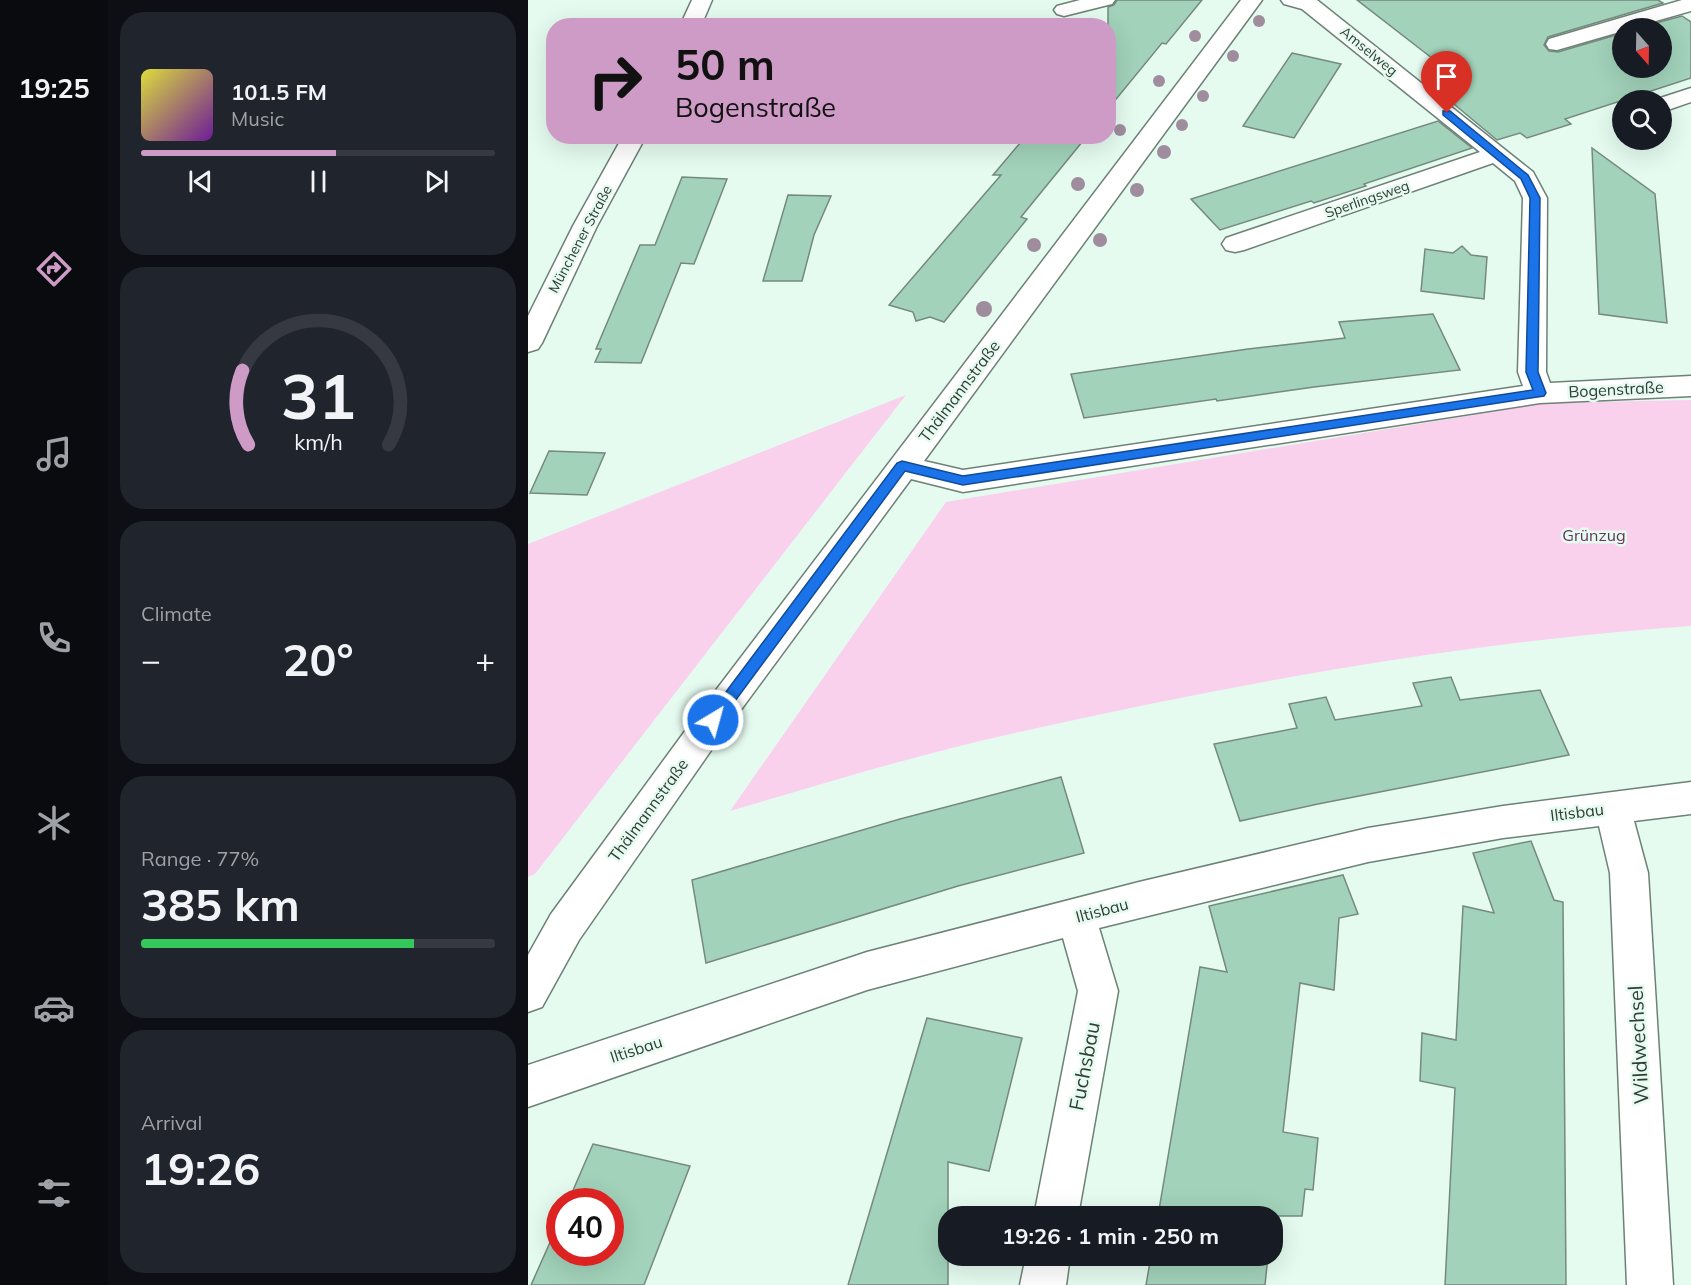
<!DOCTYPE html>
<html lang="en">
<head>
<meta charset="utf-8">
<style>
	:root { --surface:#171b24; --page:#20242c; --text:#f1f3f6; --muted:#9ea1a6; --line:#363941; --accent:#ce9bc6 }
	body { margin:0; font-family:Mulish,sans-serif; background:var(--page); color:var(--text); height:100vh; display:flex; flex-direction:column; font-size:22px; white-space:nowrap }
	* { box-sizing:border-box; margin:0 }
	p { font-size:20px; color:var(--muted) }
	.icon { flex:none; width:33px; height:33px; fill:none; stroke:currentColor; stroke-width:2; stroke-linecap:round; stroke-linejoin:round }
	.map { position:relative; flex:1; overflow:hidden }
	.sheet { display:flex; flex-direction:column; gap:12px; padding:12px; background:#0d0f14; width:420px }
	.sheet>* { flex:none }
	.hud { position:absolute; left:18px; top:18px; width:570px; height:126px; border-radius:24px; box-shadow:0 6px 24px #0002; background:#ce9bc6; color:#111; overflow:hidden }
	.needle { width:39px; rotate:160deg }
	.buttons { position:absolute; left:1084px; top:18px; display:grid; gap:12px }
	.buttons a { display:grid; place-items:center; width:60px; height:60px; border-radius:50%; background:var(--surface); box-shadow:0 6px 24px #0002; font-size:30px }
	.speed { position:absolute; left:18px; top:1188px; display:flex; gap:12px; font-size:30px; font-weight:700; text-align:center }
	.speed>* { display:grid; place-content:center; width:78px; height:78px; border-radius:50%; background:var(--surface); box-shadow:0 6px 24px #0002; line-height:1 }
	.speed .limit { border:9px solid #d22; background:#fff; color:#111 }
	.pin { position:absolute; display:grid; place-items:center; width:51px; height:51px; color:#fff; margin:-62px -26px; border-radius:50% 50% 50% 0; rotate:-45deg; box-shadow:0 0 6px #0007 }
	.pin .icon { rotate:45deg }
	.me { position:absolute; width:66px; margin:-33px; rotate:37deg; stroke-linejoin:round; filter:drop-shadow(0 0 4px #0008) }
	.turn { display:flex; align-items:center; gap:21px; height:126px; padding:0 30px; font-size:27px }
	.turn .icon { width:78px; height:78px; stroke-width:2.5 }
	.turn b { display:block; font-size:42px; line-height:51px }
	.big { font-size:45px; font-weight:700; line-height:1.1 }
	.sheet .card { flex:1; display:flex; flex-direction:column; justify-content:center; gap:9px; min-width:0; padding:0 21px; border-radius:24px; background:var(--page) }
	.sheet .dial { align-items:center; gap:0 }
	.dial svg { height:156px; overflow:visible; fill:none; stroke:var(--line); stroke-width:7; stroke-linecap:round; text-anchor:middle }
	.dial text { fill:var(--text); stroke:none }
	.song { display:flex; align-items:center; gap:18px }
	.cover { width:72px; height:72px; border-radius:9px; background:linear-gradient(135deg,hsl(60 70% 55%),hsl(280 70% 35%)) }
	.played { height:6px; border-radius:3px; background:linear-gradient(90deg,var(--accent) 55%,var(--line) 55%) }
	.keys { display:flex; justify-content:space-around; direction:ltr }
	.heat { display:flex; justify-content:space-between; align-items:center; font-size:33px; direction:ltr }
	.charge { height:9px; border-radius:4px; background:linear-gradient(90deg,#34c759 77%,var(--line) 0) }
	.trip { position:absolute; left:410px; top:1206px; width:345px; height:60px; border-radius:24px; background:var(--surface); box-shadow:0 6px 24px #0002; font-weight:700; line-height:60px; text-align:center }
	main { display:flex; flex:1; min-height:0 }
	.menu { display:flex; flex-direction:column; width:108px; justify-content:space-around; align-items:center; background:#090b0e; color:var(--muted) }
	.menu .icon { width:42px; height:42px }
	.menu .active { color:var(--accent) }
	.menu b { font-size:27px; color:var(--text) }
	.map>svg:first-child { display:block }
	.green { fill:#fad1ed }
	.building { fill:#a2d2ba; stroke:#76897f; stroke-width:1.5 }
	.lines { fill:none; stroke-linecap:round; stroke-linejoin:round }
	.minor-casing { stroke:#6d8177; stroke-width:3 }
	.minor { fill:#fff; fill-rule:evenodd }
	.tree { fill:#9f8d9d }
	.route { fill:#1a73e8; stroke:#114b97; stroke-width:1.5 }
	.labels { text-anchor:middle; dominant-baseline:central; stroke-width:5; stroke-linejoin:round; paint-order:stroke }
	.far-street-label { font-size:14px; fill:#333b37; stroke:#e5fbf0 }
	.street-label { font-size:16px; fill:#333b37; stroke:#e5fbf0 }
	.park-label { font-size:16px; fill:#663359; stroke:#e5fbf0 }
	.near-street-label { font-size:20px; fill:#333b37; stroke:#e5fbf0 }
</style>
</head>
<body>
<main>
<nav class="menu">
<b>19:25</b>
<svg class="icon active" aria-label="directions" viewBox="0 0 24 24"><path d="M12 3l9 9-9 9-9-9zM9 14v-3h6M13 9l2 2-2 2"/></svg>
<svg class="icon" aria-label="music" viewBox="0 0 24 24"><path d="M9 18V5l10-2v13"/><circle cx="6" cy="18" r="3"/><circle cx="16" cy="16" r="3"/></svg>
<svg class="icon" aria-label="phone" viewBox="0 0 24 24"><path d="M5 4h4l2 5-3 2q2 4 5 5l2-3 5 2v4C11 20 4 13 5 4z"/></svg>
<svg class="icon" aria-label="climate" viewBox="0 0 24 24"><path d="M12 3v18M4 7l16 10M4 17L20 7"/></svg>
<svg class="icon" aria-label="car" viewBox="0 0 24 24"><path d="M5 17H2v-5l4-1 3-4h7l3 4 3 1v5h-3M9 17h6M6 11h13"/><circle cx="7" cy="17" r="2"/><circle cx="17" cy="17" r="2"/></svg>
<svg class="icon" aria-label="filters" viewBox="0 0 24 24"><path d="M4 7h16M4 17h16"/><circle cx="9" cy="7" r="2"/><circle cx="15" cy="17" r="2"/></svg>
</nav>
<section class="sheet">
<div class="card">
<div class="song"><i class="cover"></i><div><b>101.5 FM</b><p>Music</p></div></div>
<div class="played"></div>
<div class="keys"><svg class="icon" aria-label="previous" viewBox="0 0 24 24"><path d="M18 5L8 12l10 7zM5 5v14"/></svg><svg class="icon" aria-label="pause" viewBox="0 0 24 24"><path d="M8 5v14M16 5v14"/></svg><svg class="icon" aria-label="next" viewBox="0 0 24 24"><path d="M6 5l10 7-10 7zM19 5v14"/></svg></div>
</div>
<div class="card dial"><svg viewBox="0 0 100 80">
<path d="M14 69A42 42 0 1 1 86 69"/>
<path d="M14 69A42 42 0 0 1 11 31" stroke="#ce9bc6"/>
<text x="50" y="56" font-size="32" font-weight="700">31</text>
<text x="50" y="72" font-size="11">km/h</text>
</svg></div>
<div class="card"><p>Climate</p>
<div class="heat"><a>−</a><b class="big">20°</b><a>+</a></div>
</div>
<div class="card"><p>Range · 77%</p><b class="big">385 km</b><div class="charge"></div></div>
<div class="card"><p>Arrival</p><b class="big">19:26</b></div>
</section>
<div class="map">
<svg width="1163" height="1285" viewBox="0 0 1163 1285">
	<rect width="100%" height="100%" fill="#e5fbf0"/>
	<g class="green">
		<polygon points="378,395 7,874 0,877 0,544"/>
		<path d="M1163,400V626C936,642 710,683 487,733C391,754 297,783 202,811L418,502L1017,403Z"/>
	</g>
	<g class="building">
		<polygon points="589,0 674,0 638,44 634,43 580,109 580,7 586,5"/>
		<polygon points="829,0 1130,0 1135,3 1020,37 1016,45 1021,51 1030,52 1095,33 1095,68 1134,68 1134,28 1109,28 1154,16 1163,22 1163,78 1037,119 1043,124 999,138 992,133 969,140 897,80 936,88 940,86"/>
		<polygon points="764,53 813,64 766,138 715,126"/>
		<polygon points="910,121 944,148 836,184 838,186 786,203 783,201 692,230 663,199"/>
		<polygon points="498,136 559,136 493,217 499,219 416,322 402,317 388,321 385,312 361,305 473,175 465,175"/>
		<polygon points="1064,148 1127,194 1139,323 1071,314"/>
		<polygon points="154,177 199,179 166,264 153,263 113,363 67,362 73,349 68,349 112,245 127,245"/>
		<polygon points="260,195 303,196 286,235 274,281 235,281"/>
		<polygon points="934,246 943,255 959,257 956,299 893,291 897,249 925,253"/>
		<polygon points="905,314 932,370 786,387 689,401 688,399 556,418 543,374 720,349 817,338 811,322"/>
		<polygon points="21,451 77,453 59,495 2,493"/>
		<polygon points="923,677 932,700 1012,690 1041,755 790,804 712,821 686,744 769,728 761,704 798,697 807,720 894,706 885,683"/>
		<polygon points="533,777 556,853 430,886 178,963 164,880 372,819"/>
		<polygon points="1003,841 1026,900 1035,902 1038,1285 917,1285 927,1088 892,1081 894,1033 928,1040 935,906 966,913 945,853"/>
		<polygon points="815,875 830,914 811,918 806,990 772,983 755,1132 790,1138 785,1190 777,1189 774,1216 745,1216 744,1223 744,1216 630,1216 672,967 699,972 681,906"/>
		<polygon points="399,1018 494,1038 461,1171 420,1162 420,1285 320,1285"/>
		<polygon points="65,1144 162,1166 116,1285 3,1285 32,1220 32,1252 82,1252 82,1202 40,1202"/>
		<polygon points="623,1256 740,1256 737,1285 618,1285"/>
	</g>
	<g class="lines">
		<defs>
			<g id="minor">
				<polygon points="164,0 184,0 173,26 152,26"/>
				<polygon points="552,0 587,0 584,4 536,16 529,14 526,10 529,6"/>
				<polygon points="713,0 734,0 396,461 435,470 995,386 990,372 995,198 987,181 965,163 716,250 707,252 698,250 694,244 698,238 952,152 774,9 756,4 753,0 789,0 1005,172 1019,198 1018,372 1022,383 1163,376 1163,396 1012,403 435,492 383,479 184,749 51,940 14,1007 0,1012 0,955 23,914 160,727"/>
				<polygon points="1154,0 1163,0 1163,11 1103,28 1095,28 1095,31 1029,50 1021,49 1018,44 1021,39"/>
				<polygon points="1163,88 1163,102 1134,112 1134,100 1126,100"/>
				<polygon points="95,136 118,136 69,226 14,343 10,349 0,352 0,316 45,226"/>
				<polygon points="1163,782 1163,814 1106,821 1120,873 1145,1285 1099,1285 1082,873 1071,826 975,838 840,862 571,928 590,991 550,1216 506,1216 550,991 535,938 339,990 0,1107 0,1065 339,952 611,882 840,828 975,806"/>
				<polygon points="498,1256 542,1256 538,1285 492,1285"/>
			</g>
		</defs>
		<use href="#minor" class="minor-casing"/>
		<use href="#minor" class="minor"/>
	</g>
	<g class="tree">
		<circle cx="731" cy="21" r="6"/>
		<circle cx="667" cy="36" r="6"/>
		<circle cx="705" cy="56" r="6"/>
		<circle cx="631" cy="81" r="6"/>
		<circle cx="675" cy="96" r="6"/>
		<circle cx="654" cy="125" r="6"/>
		<circle cx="592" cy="130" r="6"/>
		<circle cx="636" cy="152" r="7"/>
		<circle cx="550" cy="184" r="7"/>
		<circle cx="609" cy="190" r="7"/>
		<circle cx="572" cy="240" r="7"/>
		<circle cx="506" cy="245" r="7"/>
		<circle cx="456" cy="309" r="8"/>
	</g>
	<polygon class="route" points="915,111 922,111 1000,175 1012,198 1010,372 1018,393 1016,396 435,485 377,471 190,724 180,724 178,720 180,716 369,463 374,461 435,476 1005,390 998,372 1002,198 993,179 915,115"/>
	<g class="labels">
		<g class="far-street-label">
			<text transform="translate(841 51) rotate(39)">Amselweg</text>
			<text transform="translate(839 199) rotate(-19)">Sperlingsweg</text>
			<text transform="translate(52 239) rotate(-62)">Münchener Straße</text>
		</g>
		<g class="street-label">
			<text transform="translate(1088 389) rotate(-3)">Bogenstraße</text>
			<text transform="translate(431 391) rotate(-53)">Thälmannstraße</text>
			<text transform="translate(120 810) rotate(-54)">Thälmannstraße</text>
			<text transform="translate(1049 812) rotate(-7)">Iltisbau</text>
			<text transform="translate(574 910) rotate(-15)">Iltisbau</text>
			<text transform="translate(108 1049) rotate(-18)">Iltisbau</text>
		</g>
		<g class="park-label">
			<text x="1066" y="535">Grünzug</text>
		</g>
		<g class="near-street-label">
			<text transform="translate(1110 1045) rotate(-93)">Wildwechsel</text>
			<text transform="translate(556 1066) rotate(-79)">Fuchsbau</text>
		</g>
	</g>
</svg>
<div class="buttons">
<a><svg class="needle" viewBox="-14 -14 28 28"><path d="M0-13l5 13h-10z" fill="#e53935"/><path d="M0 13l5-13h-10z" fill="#9ea1a6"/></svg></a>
<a><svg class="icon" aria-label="search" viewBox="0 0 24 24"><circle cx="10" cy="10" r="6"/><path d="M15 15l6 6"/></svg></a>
</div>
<div class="speed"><div class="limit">40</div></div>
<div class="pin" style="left:919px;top:113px;background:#d93025"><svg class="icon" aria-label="arrive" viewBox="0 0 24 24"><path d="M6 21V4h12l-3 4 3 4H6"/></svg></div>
<svg class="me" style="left:185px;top:720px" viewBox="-20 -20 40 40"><circle r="17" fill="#1a73e8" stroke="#fff" stroke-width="3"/><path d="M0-11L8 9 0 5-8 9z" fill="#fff"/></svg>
<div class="trip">19:26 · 1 min · 250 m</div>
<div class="hud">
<div class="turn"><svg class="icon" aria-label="right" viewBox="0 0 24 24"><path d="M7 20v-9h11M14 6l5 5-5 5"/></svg><div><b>50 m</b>Bogenstraße</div></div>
</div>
</div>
</main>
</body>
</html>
